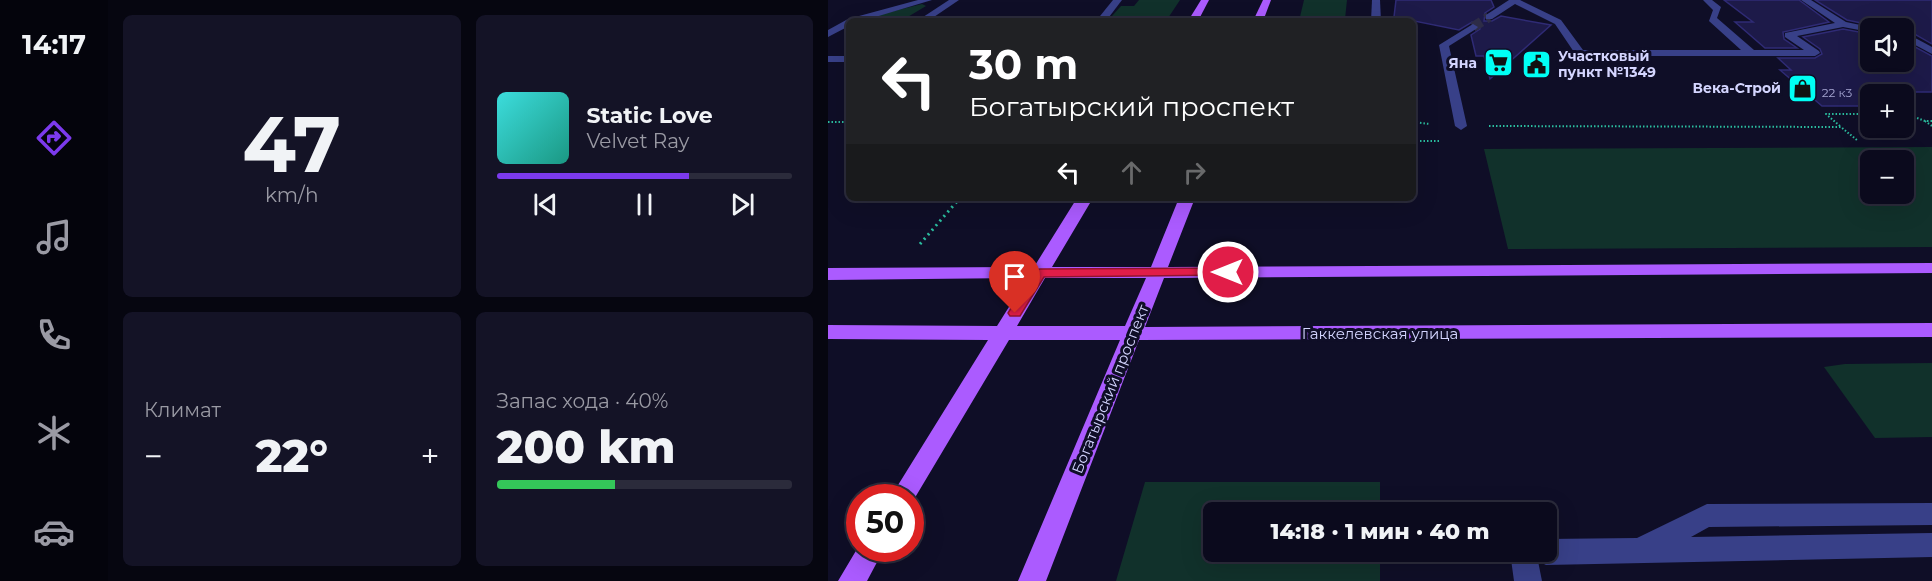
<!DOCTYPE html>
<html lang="ru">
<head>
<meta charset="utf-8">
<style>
	:root { --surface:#0b0a1d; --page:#141326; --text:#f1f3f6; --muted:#9a9aa4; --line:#2b2b3b; --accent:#7c3aed }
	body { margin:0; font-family:Montserrat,sans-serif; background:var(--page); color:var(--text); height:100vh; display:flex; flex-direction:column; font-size:22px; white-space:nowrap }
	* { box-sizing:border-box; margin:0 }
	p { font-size:20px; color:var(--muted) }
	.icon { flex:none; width:33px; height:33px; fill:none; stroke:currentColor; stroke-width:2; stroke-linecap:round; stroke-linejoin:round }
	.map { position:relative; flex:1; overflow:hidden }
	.details { display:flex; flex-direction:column; gap:15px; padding:15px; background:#060610; width:720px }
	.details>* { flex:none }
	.top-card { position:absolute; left:18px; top:18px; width:570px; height:183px; border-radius:9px; box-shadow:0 6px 24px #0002,0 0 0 2px var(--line); background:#202124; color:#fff; overflow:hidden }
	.fabs { position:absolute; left:1032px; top:18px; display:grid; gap:12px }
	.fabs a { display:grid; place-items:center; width:54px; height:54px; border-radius:9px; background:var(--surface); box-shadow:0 6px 24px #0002,0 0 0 2px var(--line); font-size:30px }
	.speed { position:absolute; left:18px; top:484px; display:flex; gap:12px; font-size:30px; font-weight:700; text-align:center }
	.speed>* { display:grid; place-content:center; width:78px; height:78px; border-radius:50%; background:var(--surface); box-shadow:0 6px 24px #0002,0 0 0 2px var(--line); line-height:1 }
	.speed .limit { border:9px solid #d22; background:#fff; color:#111 }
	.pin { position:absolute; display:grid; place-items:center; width:51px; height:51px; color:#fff; margin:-62px -26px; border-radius:50% 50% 50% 0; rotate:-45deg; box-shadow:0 0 6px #0007 }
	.pin .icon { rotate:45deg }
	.me { position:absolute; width:66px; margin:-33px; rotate:270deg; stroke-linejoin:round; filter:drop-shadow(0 0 4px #0008) }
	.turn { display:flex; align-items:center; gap:21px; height:126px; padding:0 24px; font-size:27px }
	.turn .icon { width:78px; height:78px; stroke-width:2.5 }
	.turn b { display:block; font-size:42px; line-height:51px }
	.lanes { display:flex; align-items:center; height:57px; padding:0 24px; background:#0003; justify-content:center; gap:30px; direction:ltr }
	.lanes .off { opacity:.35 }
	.big { font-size:45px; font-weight:800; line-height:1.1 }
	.details .card { flex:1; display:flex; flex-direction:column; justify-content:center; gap:9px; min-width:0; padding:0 21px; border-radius:9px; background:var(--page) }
	.details .dial { align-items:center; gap:0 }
	.dial b { font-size:78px; line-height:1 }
	.song { display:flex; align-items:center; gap:18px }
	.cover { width:72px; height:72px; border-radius:9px; background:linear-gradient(135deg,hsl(180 70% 55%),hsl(170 70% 35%)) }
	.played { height:6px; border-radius:3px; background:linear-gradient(90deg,var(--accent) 65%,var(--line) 65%) }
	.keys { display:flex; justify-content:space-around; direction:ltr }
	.heat { display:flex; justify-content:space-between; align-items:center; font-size:33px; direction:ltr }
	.charge { height:9px; border-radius:4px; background:linear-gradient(90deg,#34c759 40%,var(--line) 0) }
	.details .tiles { flex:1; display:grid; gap:15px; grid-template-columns:repeat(2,1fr) }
	.trip { position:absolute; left:375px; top:502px; width:354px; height:60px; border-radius:9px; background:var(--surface); box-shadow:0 6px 24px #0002,0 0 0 2px var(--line); font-weight:800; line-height:60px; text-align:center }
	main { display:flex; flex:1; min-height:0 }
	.menu { display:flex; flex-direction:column; width:108px; justify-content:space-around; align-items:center; background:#04040c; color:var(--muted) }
	.menu .icon { width:42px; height:42px }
	.menu .selected { color:var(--accent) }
	.menu b { font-size:27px; color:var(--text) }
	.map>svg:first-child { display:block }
	.green { fill:#11312b; fill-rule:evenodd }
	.building { fill:#1d1a49; stroke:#2f2b75; stroke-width:1.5 }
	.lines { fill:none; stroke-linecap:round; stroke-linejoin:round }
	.minor-tunnel { stroke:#2d2c47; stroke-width:10; stroke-dasharray:10 5; stroke-linecap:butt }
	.path-far1 { stroke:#2bbd9f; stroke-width:2; stroke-dasharray:1.5 2; stroke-linecap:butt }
	.path { stroke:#2bbd9f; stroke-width:3; stroke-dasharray:2 4; stroke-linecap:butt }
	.minor { fill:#384088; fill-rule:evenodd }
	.major { fill:#ab5bff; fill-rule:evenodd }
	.route { fill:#e11d48; stroke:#92132f; stroke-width:1.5 }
	.labels { text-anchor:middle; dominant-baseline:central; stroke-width:6; stroke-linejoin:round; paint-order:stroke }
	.number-label { font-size:12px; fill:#a6a6d2 }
	.far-poi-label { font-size:14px; font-weight:bold; fill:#d4d5ff; stroke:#0f0e27; text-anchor:end }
	.street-label { font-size:15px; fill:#d4d5ff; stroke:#0f0e27 }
</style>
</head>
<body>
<main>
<nav class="menu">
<b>14:17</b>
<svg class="icon selected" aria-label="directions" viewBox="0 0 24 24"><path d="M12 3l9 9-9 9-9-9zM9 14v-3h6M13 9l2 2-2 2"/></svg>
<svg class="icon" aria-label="music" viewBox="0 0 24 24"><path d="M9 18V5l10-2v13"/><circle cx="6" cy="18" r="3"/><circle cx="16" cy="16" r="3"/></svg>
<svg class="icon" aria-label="phone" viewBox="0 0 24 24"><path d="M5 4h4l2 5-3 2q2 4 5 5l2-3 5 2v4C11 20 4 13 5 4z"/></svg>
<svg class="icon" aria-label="climate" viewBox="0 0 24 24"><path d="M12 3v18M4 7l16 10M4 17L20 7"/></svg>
<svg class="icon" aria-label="car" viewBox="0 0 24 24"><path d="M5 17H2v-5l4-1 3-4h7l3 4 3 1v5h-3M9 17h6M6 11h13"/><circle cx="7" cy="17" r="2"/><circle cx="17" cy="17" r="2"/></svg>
</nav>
<section class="details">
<div class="tiles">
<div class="card dial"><b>47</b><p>km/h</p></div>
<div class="card">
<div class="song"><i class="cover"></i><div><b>Static Love</b><p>Velvet Ray</p></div></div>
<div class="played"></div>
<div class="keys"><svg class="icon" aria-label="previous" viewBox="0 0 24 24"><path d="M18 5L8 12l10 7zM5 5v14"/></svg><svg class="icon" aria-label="pause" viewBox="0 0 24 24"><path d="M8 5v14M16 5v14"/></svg><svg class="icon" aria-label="next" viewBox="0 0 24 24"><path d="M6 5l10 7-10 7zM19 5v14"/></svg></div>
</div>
<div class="card"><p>Климат</p>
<div class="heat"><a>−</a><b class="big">22°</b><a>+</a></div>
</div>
<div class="card"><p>Запас хода · 40%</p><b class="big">200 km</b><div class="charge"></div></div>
</div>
</section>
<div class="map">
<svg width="1104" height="581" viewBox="0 0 1104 581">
	<rect width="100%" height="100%" fill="#0f0e27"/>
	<g class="green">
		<polygon points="311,0 352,0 338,21 287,21 284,16 293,6 306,6"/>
		<polygon points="476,0 519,0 517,19 536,20 471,21"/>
		<polygon points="94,4 98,6 73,21 34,19"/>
		<path d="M1104,147V247L680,249L656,149ZM1076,160V194H1042V160Z"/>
		<polygon points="1104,363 1104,437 1047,438 996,367 1017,364"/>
		<polygon points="317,482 552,482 552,513 386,513 386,552 552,552 552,581 288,581"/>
	</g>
	<g class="building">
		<polygon points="568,0 663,0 666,7 657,13 656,21 664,21 673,16 723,25 662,79 656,56 648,56 643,35 652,29 651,25 644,22 631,30 566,17"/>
		<polygon points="896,0 971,0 1001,22 955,32 956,39 969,48 937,48 907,22 925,22"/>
		<polygon points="987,0 1104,0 1104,44 1076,28 1049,28 1047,26 1019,20"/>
		<polygon points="1015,29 1042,34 1042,62 1076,62 1076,41 1104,56 1104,92 1046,92 1049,94 1042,94 1042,106 994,106 952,70 963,70 950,58 987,58 994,54 992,49 975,37"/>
	</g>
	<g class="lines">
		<polyline class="minor-tunnel" points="645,27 661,17"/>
		<g class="path-far1">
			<polyline points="1076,113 1097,121"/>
			<polyline points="1104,121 1097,121 1104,126"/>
			<polyline points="0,122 21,122"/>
			<polyline points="585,122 602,124"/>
			<polyline points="661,126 1013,127 1030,141"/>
			<polyline points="1012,126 998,114 1042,114"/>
			<polyline points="585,141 611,141"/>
		</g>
		<polyline class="path" points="92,244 132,198"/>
		<g class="minor">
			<polygon points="90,0 104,0 34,21 21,21 21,26 0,37 0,30 20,19"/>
			<polygon points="121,0 131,0 100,21 89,21"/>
			<polygon points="285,0 294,0 278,21 268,21"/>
			<polygon points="544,0 552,0 553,21 543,21"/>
			<polygon points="681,0 692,0 733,20 755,50 913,50 881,21 885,10 875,0 884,0 893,7 889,18 926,50 976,50 957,37 957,33 1007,23 973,0 983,0 1018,22 1047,28 1042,28 1042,32 1015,27 969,36 991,51 992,53 987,56 752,56 748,55 727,24 687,4 664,19 658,19 658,15"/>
			<polygon points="645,24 650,27 648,29 621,46 639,126 633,130 627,126 611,45"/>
			<polygon points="1076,32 1104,47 1104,54 1076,39"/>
			<rect x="0" y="56" width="21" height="6"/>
			<polygon points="1104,503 1104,525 881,527 863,537 1104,533 1104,557 718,565 710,561 714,581 686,581 682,552 718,552 718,539 809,538 879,504"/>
		</g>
		<g class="major">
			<polygon points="373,0 381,0 370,21 360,21"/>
			<polygon points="435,0 443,0 435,21 425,21"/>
			<path d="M249,198H265L224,267H323L351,198H367L340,267L1104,263V273L336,278L317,327L1104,323V337L311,340L218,581H190L292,340H181L82,506V498H62L160,340L0,339V325L169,326L199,278L0,280V268L206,267ZM217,278H318L297,326H189Z"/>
			<polygon points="32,544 32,549 56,549 39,581 10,581"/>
		</g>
	</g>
	<polygon class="route" points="400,268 405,269 405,275 216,277 192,316 182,316 180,313 207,270 212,269"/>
	<defs>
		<symbol id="supermarket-square" viewBox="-11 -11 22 22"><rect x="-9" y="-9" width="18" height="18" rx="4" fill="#00fff5" stroke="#0f0e27"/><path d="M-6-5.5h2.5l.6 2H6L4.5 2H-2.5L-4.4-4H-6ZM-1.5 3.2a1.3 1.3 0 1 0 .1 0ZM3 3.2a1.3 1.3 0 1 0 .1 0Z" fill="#111"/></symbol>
		<symbol id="civic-square" viewBox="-11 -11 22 22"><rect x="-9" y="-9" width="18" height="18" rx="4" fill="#00fff5" stroke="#0f0e27"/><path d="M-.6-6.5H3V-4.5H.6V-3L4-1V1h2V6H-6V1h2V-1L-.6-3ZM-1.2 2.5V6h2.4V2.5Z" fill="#111"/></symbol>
		<symbol id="shop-square" viewBox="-11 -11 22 22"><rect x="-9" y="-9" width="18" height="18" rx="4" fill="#00fff5" stroke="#0f0e27"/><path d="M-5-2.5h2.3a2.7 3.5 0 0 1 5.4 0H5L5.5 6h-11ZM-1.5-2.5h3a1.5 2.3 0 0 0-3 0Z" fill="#111"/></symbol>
	</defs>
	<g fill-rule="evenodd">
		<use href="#supermarket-square" x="654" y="46" width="33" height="33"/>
		<use href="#civic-square" x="692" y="48" width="33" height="33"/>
		<use href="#shop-square" x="958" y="72" width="33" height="33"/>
	</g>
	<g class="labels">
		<g class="number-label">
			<text x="1009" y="92">22 к3</text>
		</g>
		<g class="far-poi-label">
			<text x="730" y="56" text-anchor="start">Участковый<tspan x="730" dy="16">пункт №1349</tspan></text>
			<text x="649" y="63">Яна</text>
			<text x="953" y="88">Века-Строй</text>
		</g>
		<g class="street-label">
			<text x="552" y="333">Гаккелевская улица</text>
			<text transform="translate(282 389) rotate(-68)">Богатырский проспект</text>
		</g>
	</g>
</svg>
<div class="fabs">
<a><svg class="icon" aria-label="sound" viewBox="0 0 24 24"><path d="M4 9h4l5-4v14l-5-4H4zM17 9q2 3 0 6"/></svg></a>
<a>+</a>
<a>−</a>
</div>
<div class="speed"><div class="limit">50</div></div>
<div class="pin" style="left:187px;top:313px;background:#d93025"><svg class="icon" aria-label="arrive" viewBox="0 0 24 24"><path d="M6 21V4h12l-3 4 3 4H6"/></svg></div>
<svg class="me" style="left:400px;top:272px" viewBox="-20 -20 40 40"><circle r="17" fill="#e11d48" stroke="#fff" stroke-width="3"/><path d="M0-11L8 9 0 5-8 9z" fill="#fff"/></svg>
<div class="trip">14:18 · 1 мин · 40 m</div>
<div class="top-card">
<div class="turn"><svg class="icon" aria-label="left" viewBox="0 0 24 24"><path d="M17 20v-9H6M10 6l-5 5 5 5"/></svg><div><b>30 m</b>Богатырский проспект</div></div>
<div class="lanes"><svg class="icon" aria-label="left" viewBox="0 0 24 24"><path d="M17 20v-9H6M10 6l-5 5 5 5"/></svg><svg class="icon off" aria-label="ahead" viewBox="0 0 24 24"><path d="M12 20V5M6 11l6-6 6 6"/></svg><svg class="icon off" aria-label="right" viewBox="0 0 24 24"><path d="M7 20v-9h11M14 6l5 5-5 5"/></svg></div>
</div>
</div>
</main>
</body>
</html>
